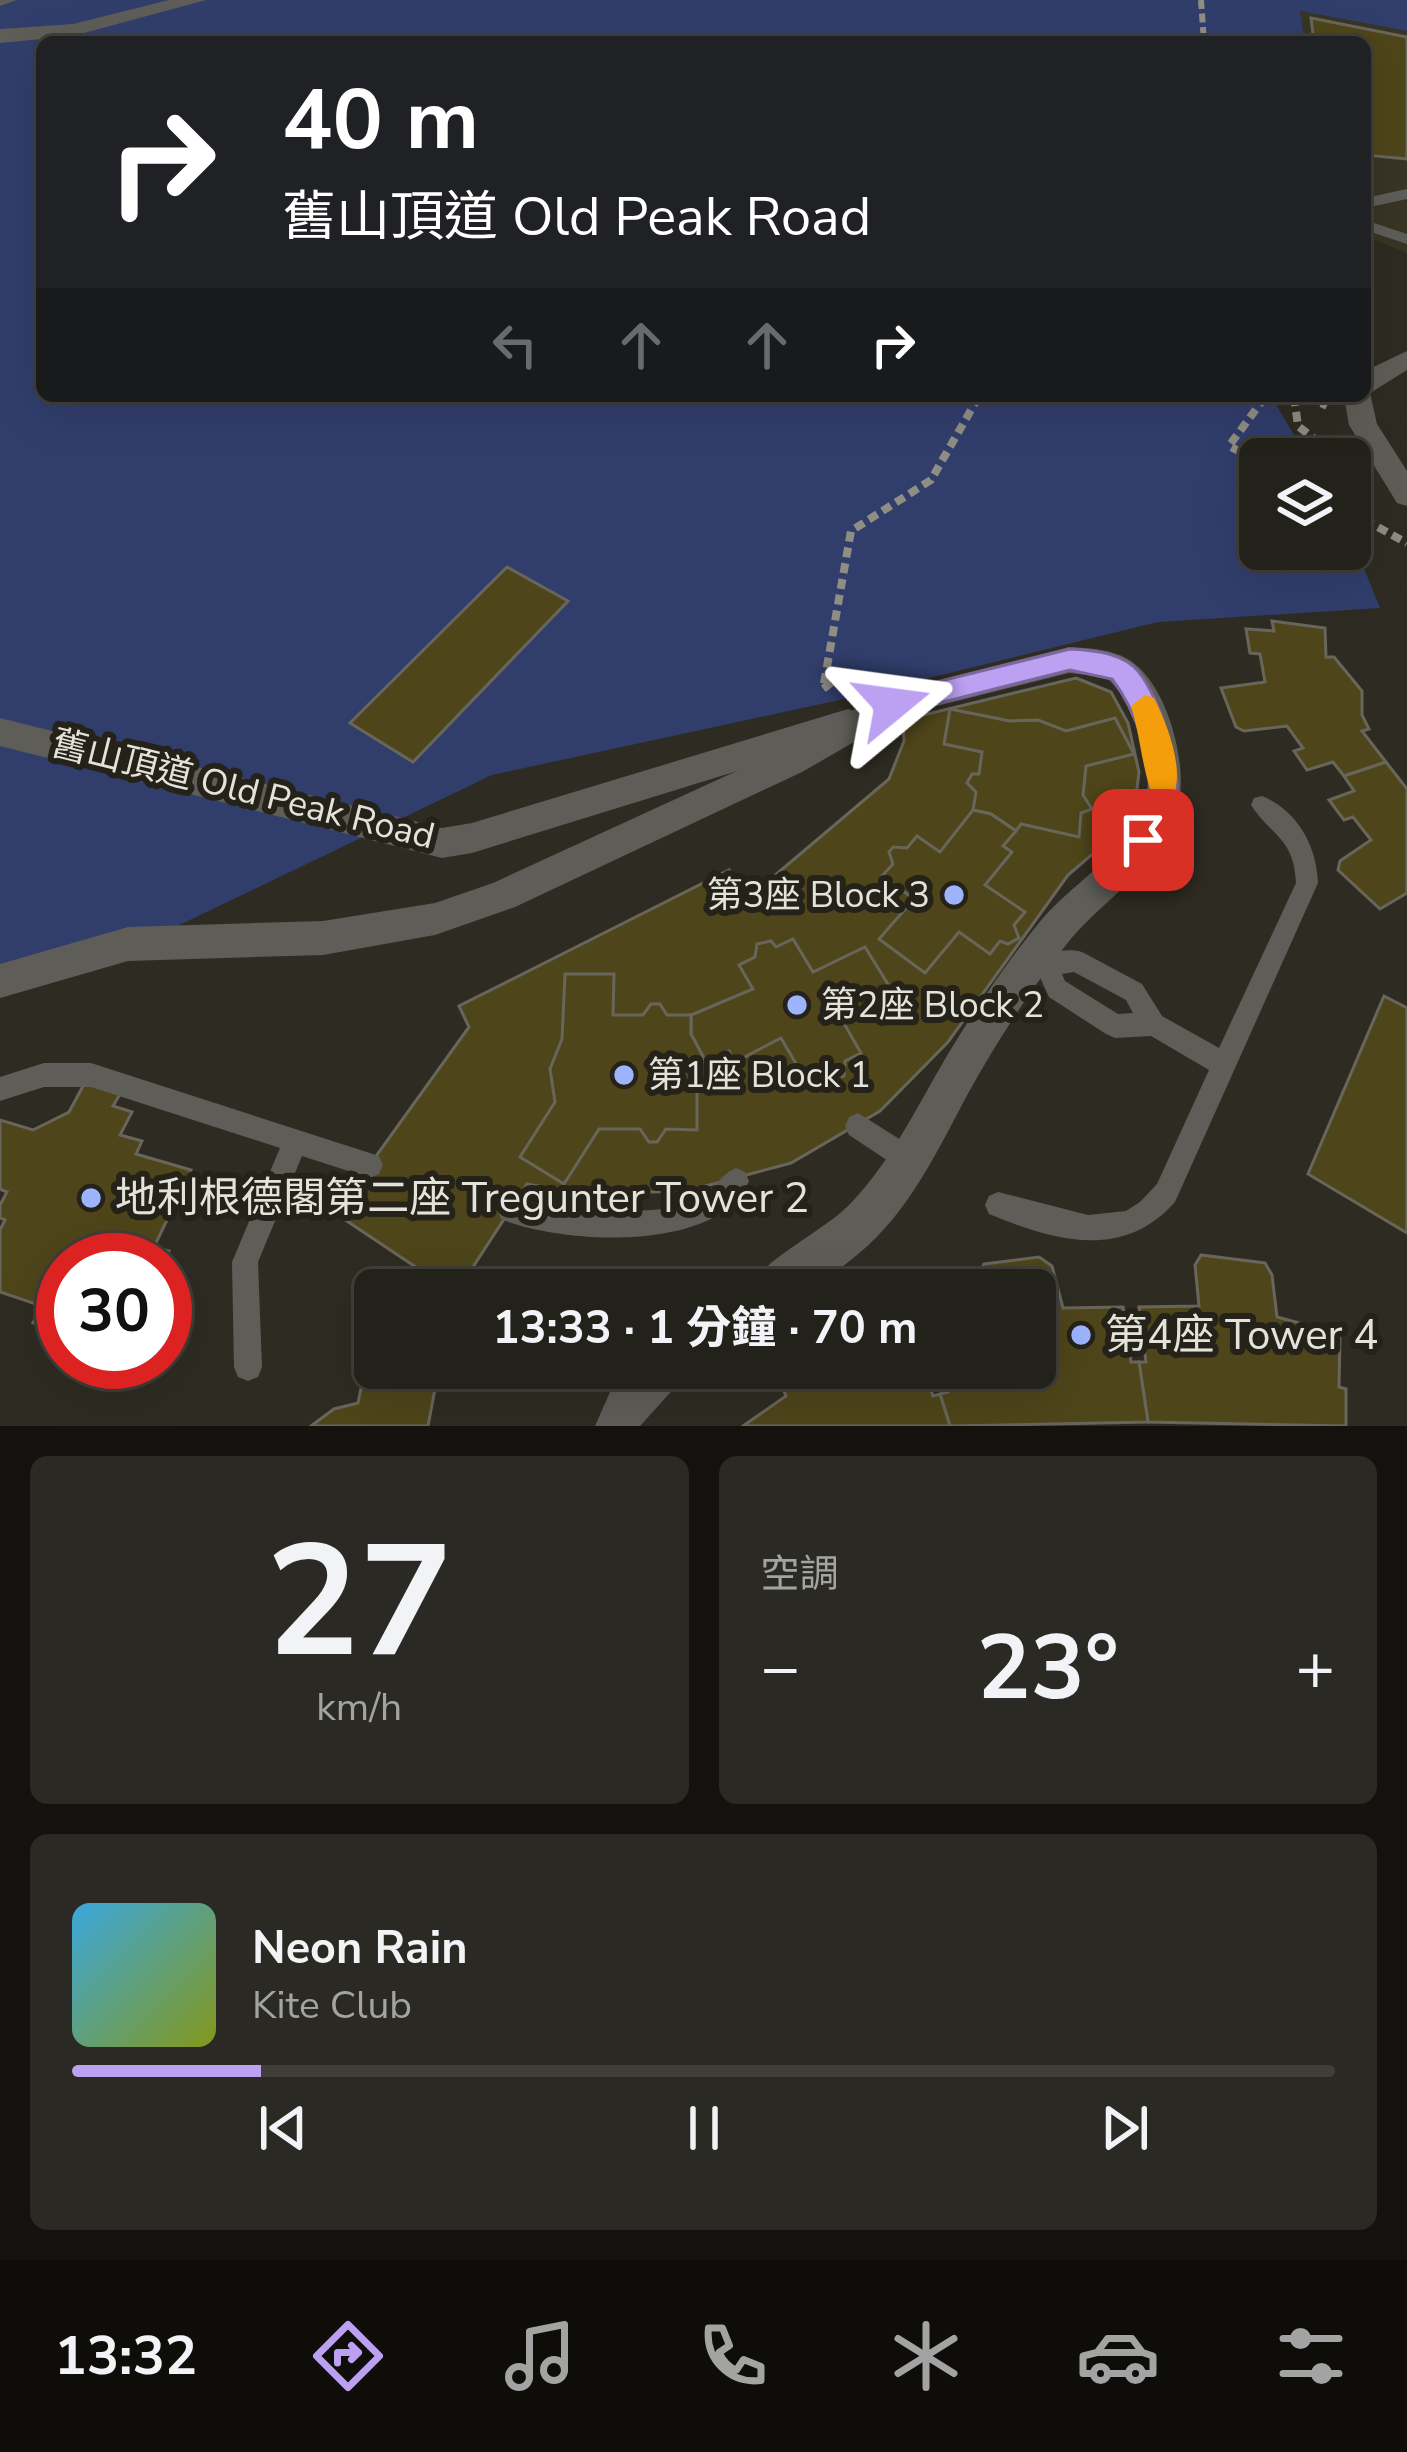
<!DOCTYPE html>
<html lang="zh-TW">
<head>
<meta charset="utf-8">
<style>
	:root { --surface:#22211a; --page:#2a2923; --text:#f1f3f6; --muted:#a2a3a2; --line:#3f3e39; --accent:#bca0f2 }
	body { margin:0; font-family:"Nunito Sans","Noto Sans TC",sans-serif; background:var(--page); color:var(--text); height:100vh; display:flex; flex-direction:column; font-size:45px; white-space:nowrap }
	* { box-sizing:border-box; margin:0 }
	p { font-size:39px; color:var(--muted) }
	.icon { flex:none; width:66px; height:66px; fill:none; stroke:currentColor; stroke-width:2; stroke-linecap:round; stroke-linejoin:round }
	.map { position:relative; height:1426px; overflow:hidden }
	.sheet { display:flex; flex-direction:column; gap:30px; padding:30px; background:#13120e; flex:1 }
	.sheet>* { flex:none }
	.guide { position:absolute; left:36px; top:36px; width:1335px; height:366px; border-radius:18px; box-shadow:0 12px 48px #0002,0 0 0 3px var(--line); background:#202124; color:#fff; overflow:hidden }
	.tools { position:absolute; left:1239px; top:438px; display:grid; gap:24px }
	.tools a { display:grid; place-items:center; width:132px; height:132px; border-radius:18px; background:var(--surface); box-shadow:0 12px 48px #0002,0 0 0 3px var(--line); font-size:60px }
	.speed { position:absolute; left:36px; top:1233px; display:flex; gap:24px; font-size:60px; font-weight:700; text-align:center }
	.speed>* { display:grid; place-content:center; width:156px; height:156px; border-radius:50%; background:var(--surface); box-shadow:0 12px 48px #0002,0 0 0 3px var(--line); line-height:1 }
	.speed .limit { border:18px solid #d22; background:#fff; color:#111 }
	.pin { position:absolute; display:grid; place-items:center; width:102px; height:102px; color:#fff; margin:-51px; border-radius:24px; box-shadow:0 6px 18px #0006 }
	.me { position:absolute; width:132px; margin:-66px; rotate:74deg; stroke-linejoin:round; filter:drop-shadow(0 0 9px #0008) }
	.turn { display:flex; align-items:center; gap:42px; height:252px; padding:0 48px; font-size:54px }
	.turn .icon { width:156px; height:156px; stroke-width:2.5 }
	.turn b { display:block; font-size:84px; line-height:102px }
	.lanes { display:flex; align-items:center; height:114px; padding:0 48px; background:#0003; justify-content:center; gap:60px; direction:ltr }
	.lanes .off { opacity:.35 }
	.big { font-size:90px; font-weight:700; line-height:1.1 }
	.sheet .widget { flex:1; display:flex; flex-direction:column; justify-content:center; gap:18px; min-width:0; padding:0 42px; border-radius:18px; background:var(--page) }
	.sheet .dial { align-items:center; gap:0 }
	.dial b { font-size:156px; line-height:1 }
	.song { display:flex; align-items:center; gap:36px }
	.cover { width:144px; height:144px; border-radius:18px; background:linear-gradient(135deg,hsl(200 70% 55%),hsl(70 70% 35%)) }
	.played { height:12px; border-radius:6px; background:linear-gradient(90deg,var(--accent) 15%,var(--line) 15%) }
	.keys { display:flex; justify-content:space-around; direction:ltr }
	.heat { display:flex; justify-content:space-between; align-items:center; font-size:66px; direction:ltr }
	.sheet .tiles { flex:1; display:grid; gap:30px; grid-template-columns:1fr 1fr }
	.widget:last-child { grid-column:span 2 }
	.trip { position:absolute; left:354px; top:1269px; width:702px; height:120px; border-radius:18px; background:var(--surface); box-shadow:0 12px 48px #0002,0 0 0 3px var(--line); font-weight:700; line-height:120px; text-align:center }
	.tabs { display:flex; height:192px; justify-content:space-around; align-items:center; background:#0e0d0a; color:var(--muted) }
	.tabs .icon { width:84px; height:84px }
	.tabs .on { color:var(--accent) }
	.tabs b { font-size:54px; color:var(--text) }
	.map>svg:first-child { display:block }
	.built { fill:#383525 }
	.green { fill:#313e6c }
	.building { fill:#4e451a; stroke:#68665b; stroke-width:3 }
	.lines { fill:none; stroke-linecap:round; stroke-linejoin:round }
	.path-far1 { stroke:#8f8e85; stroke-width:6; stroke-dasharray:9 4.5; stroke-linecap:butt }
	.path { stroke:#8f8e85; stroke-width:8; stroke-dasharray:10 6; stroke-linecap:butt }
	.service { fill:#5e5d58; fill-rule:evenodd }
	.pedestrian { fill:#5e5d58; fill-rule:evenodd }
	.minor { fill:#5e5d58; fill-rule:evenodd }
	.route { fill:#bca0f2; stroke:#7a689d; stroke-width:3 }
	.slow { fill:#f59e0b }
	.poi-dot { fill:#9db4fd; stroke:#242219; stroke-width:4.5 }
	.labels { text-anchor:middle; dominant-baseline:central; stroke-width:12; stroke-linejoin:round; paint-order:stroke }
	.street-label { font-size:36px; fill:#e3e2db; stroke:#242219 }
	.poi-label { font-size:36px; fill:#e3e2db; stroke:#242219; text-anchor:start }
	.near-poi-label { font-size:42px; fill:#e3e2db; stroke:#242219; text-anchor:start }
</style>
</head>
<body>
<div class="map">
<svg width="1407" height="1426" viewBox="0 0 1407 1426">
	<rect width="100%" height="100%" fill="#2e2c22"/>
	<polygon class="built" points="1300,11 1407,31 1407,253 1365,236 1365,42 1305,42"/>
	<polygon class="green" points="0,0 1407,0 1407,31 1300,11 1305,42 42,42 42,396 1271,396 1308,459 1260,459 1260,549 1350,549 1350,534 1380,608 1158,622 839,700 492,775 144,942 0,996"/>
	<g class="building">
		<polygon points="1311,18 1407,37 1407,159 1365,155 1365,42 1314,42"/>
		<polygon points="507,567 568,601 413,762 350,723"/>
		<polygon points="1272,621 1325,628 1326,657 1334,657 1362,691 1362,715 1369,729 1362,731 1386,762 1344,776 1333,762 1307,770 1294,751 1303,748 1287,726 1244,731 1236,727 1221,688 1265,682 1260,654 1250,653 1246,629 1274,631"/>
		<polygon points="1076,678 1111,692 1128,723 1139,772 1135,806 1109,840 1068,875 948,1042 880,1111 791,1163 687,1191 579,1194 527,1184 458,1290 450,1290 335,1213 469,1027 459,1006 729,870 747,899 889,779 904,741 903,720"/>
		<polygon points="950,709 1010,721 1038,720 1066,731 1115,718 1134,754 1086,766 1083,795 1092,809 1081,813 1079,837 1021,824 1016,831 991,814 973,810 976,792 967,783 972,774 979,774 982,752 944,744"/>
		<polygon points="1386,762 1407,789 1407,893 1380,909 1338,870 1340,861 1371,840 1353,817 1344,820 1329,800 1354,791 1344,776"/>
		<polygon points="973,810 991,814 1016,831 1003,846 1012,852 985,885 1025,912 1014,925 1019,938 1008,944 1000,941 990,954 959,932 925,973 879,939 914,899 882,876 893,864 889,852 893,847 907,848 917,836 940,852"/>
		<polygon points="793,939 813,972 865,947 894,994 842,1020 861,1053 845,1061 844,1076 829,1078 823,1072 806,1081 781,1038 735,1062 729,1051 706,1062 691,1034 691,1015 753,989 739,965 755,957 757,944 771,941 776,947"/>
		<polygon points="565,974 614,974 613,1015 643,1015 651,1004 660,1004 667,1015 691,1015 691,1034 706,1062 697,1066 697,1130 666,1129 657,1142 649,1142 640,1129 599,1129 564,1184 520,1157 555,1102 550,1069 562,1039"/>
		<polygon points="1384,996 1407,1008 1407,1233 1308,1174"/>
		<polygon points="90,1073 126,1084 113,1106 132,1112 120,1135 142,1141 136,1154 191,1170 154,1247 169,1251 165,1260 108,1260 91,1250 86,1260 63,1260 63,1333 33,1323 42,1306 0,1292 0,1230 5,1220 0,1218 0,1205 7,1192 0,1189 0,1120 33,1130 69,1112"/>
		<polygon points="1201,1255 1265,1263 1272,1275 1277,1317 1340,1334 1339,1387 1346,1389 1346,1426 1148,1422 1139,1362 1146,1362 1139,1307 1199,1306 1195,1265"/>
		<polygon points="1039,1257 1052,1266 1063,1308 1123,1307 1131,1362 1139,1362 1148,1422 950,1426 940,1394 948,1392 940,1368 1035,1368 1035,1290 980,1290 977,1277 984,1264"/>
		<polygon points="374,1325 375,1368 439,1368 428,1426 311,1426 334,1409 358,1403"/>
		<polygon points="774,1368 923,1368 933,1396 940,1394 950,1426 743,1426 786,1396"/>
	</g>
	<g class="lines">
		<polyline class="path-far1" points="1201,0 1204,42"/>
		<g class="path">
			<polyline points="1260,396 1262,401 1229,446 1260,462"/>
			<polyline points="1294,396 1298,426 1340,459"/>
			<polyline points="1307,396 1327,406"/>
			<polyline points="1350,512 1407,543"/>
			<polyline points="855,687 853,678 835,680 823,689 851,531 931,480 979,396"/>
		</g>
		<g class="service">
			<polygon points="0,0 17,0 0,6"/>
			<polygon points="1407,189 1407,199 1365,208 1365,198"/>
			<polygon points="1365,220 1407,234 1407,244 1365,230"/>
			<path d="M1262,796C1297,810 1317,846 1318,883L1175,1202C1123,1261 1054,1241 989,1214L985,1205L989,1196L998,1192L1088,1215L1126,1211L1140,1202L1157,1184L1209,1070L1151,1036L1115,1038L1106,1034L1049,997L1038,973L1025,967L1021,959L1025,951L1033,948C1054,956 1067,946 1084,953L1142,984L1162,1016L1219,1048L1296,883C1294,838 1272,837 1251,805L1254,798ZM1074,972L1126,1000L1133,1013L1118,1014L1065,981L1062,974Z"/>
			<polygon points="44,1063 91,1063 379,1156 383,1165 379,1174 370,1178 302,1156 258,1262 262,1367 258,1377 248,1381 238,1377 234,1367 232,1262 280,1148 91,1087 44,1087 0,1101 0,1077"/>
			<polygon points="858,1113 920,1152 924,1161 920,1170 911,1174 902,1170 849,1135 845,1126 849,1117"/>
			<path d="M736,1168L745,1172L749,1181C719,1254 560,1244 501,1219L497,1210L501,1201C514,1195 524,1202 538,1203C579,1206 621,1214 662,1209C677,1207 694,1202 707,1192C718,1184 723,1173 736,1168Z"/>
		</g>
		<g class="pedestrian">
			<polygon points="169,0 206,0 73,36 0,43 0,29 73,24"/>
			<polygon points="848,709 860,713 865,723 860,733 472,853 442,858 0,746 0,718 442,828 472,823"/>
		</g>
		<g class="minor">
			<polygon points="1407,351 1407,370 1370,393 1377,424 1407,471 1407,506 1397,503 1349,425 1344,396 1365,396 1365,371"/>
			<path d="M1069,647C1089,648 1113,649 1131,661C1169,687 1190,770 1177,813C1160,868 1100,901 1066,945C1030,990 998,1040 970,1090C938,1149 910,1212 857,1255C813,1291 803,1290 749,1290C762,1258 824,1232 851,1203C891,1161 916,1109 945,1059C973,1012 1004,966 1038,924C1065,889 1128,851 1143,811C1157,771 1138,702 1105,677L1069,673L901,715L802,772L515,907L435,935L323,955L128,961L0,998V964L128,927L323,921L435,903L493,883L778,752L880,695Z"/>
			<polygon points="630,1368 684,1368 678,1384 640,1426 595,1426 614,1383"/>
		</g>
	</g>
	<path class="route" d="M1070,649C1090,650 1116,652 1133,666C1159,689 1183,773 1176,807C1172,821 1160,837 1153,849L1143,853L1133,849L1128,840C1134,830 1144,818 1147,806C1158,768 1135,709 1112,679L1070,670L892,715L879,704L892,693Z"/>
	<path class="slow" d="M1145,695L1154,698C1167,724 1185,769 1173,796H1153C1143,774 1140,734 1131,706Z"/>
	<g class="poi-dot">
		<circle cx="954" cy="895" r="12"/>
		<circle cx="797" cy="1005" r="12"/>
		<circle cx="624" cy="1075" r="12"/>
		<circle cx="91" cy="1198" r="12"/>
		<circle cx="1081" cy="1335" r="12"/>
	</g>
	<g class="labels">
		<g class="street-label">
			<text transform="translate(243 790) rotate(14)">舊山頂道 Old Peak Road</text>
		</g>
		<g class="poi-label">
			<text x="930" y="895" text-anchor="end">第3座 Block 3</text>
			<text x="821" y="1005">第2座 Block 2</text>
			<text x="648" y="1075">第1座 Block 1</text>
		</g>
		<g class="near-poi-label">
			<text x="115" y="1198">地利根德閣第二座 Tregunter Tower 2</text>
			<text x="1105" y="1335">第4座 Tower 4</text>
		</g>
	</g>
</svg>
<div class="tools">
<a><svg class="icon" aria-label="layers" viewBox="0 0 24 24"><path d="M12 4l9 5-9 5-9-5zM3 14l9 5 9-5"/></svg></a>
</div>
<div class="speed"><div class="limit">30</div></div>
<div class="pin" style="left:1143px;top:840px;background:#d93025"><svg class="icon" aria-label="arrive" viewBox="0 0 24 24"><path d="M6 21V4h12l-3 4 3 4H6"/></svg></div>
<svg class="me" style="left:892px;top:704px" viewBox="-20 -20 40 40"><path d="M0-17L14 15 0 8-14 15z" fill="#bca0f2" stroke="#fff" stroke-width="4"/></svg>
<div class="trip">13:33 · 1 分鐘 · 70 m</div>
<div class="guide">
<div class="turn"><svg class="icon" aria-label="right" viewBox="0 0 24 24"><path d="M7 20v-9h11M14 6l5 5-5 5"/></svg><div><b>40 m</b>舊山頂道 Old Peak Road</div></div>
<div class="lanes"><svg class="icon off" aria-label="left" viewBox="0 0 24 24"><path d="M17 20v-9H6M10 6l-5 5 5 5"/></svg><svg class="icon off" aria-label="ahead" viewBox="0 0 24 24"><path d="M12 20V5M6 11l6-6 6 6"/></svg><svg class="icon off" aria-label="ahead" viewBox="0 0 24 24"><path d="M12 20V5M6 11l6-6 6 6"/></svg><svg class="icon" aria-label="right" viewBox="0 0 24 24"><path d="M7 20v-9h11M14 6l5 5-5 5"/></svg></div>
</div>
</div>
<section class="sheet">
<div class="tiles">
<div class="widget dial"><b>27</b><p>km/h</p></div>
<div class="widget"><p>空調</p>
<div class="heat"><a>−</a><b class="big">23°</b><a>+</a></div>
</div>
<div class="widget">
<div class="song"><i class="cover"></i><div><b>Neon Rain</b><p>Kite Club</p></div></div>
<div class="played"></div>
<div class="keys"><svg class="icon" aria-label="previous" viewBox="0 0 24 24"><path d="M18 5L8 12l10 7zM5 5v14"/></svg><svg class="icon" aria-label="pause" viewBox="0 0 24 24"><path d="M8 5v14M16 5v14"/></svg><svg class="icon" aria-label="next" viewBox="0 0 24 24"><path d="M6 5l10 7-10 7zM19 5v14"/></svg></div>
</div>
</div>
</section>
<nav class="tabs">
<b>13:32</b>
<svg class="icon on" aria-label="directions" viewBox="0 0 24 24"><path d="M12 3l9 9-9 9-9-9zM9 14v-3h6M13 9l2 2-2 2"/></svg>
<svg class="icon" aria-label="music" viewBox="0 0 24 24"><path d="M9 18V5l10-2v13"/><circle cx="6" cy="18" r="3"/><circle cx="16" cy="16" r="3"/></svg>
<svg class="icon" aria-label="phone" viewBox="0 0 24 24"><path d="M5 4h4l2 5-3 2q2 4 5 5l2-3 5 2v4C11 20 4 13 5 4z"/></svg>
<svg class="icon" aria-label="climate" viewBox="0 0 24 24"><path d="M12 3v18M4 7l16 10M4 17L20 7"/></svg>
<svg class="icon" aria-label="car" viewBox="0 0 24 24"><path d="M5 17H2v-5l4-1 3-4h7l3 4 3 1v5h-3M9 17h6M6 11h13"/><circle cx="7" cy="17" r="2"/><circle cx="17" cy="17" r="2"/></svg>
<svg class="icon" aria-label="filters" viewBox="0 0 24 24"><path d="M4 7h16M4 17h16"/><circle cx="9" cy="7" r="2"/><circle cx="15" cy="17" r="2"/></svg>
</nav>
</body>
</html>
